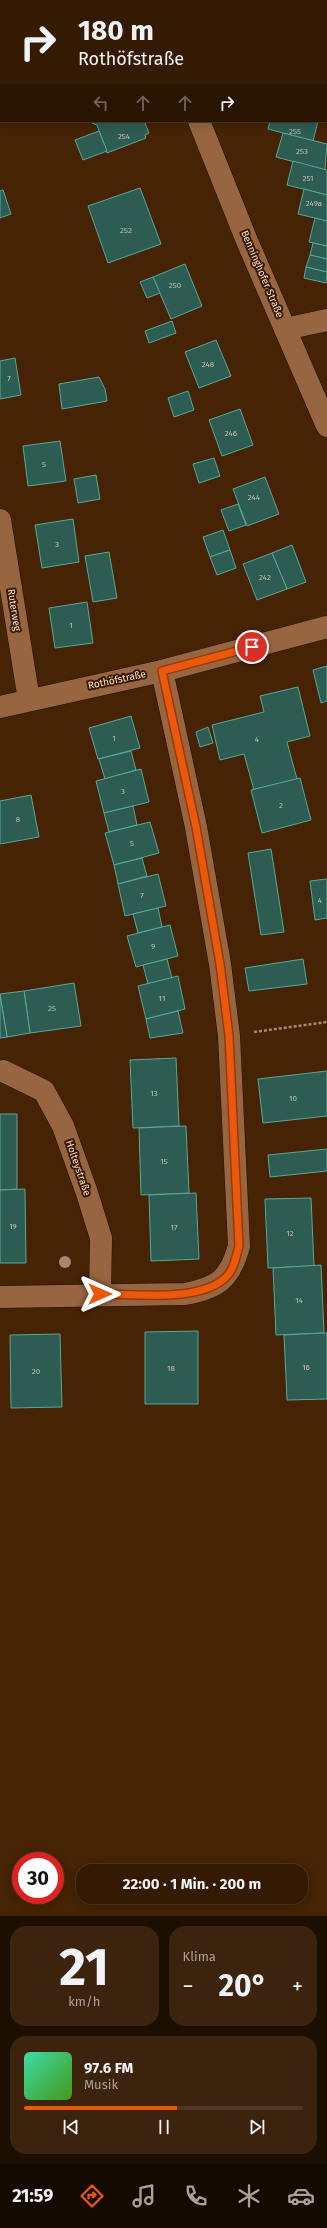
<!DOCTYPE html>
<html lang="de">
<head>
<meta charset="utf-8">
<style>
	:root { --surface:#341a03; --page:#3c230d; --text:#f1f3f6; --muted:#a9a19a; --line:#4e3825; --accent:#ea580c }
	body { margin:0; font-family:"Fira Sans",sans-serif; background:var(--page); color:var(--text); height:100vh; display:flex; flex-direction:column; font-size:15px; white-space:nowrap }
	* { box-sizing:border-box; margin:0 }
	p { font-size:13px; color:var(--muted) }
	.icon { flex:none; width:22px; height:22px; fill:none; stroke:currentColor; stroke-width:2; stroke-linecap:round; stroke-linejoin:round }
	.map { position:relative; height:1916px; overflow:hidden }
	.details { display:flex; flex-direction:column; gap:10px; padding:10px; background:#1d0e02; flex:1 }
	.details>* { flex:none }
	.banner { position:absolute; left:0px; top:0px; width:327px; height:122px; box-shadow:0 2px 10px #0003,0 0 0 1px var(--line); background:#341a03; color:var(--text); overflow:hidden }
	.speed { position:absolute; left:12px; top:1852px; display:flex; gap:8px; font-size:20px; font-weight:700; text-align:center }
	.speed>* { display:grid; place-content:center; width:52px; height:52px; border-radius:50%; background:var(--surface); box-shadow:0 2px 10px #0003,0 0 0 1px var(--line); line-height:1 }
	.speed .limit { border:6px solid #d22; background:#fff; color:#111 }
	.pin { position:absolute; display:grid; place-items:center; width:34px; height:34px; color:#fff; margin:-17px; border:2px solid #fff; border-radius:50%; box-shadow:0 1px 4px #0007 }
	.me { position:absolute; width:44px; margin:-22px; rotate:90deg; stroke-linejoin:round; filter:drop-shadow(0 0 3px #0008) }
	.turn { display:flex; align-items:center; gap:14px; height:84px; padding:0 12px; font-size:18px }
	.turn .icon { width:52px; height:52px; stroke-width:2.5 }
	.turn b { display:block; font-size:28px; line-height:34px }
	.lanes { display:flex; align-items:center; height:38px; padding:0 12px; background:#0003; justify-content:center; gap:20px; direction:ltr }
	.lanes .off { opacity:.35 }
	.big { font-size:30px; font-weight:700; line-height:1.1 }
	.details .widget { flex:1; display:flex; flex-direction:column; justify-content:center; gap:6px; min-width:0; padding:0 14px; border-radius:16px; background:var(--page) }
	.details .dial { align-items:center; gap:0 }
	.dial b { font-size:52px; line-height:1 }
	.song { display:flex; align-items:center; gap:12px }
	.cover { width:48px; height:48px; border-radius:6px; background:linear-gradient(135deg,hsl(160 70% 55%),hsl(100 70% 35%)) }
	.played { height:4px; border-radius:2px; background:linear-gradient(90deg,var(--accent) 55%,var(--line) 55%) }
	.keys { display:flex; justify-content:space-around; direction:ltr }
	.heat { display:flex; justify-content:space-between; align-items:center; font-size:22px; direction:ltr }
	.details .tiles { flex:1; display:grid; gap:10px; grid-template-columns:1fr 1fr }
	.widget:last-child { grid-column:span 2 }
	.trip { position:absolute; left:76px; top:1864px; width:232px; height:40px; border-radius:16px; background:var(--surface); box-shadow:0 2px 10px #0003,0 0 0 1px var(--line); font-weight:700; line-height:40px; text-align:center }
	.tabs { display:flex; height:64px; justify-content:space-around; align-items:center; background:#150a01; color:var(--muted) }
	.tabs .icon { width:28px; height:28px }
	.tabs .active { color:var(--accent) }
	.tabs b { font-size:18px; color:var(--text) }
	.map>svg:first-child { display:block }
	.built { fill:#512a05 }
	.building { fill:#2c5c52; stroke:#59a897 }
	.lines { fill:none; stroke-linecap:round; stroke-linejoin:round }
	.street-casing { stroke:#250e00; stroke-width:23 }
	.secondary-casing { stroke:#250e00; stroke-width:23 }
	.path { stroke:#a88970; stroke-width:2.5; stroke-dasharray:3 2; stroke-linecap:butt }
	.street { stroke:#976640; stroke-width:22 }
	.secondary { stroke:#976640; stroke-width:22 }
	.tree { fill:#a48871 }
	.route-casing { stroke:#983908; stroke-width:10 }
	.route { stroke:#ea580c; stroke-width:7 }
	.labels { text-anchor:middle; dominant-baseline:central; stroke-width:4; stroke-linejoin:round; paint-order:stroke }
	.number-label { font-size:8px; fill:#cac0af }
	.street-label { font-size:10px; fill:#fee2ce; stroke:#3a1900 }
</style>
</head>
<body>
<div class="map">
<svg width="327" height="1916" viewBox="0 0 327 1916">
	<rect width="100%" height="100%" fill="#452304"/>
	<polygon class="built" points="0,0 108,1 1,1 1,121 4,121 0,122"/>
	<g class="building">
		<polygon points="0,0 19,1 1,1 0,77"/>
		<polygon points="93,121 144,121 149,133 145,135 146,138 107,153 97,125 92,123"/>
		<polygon points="270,121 318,121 313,141 268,129"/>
		<polygon points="99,131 107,151 83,160 75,140"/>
		<polygon points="283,133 327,144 325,170 276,157"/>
		<polygon points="293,161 327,170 327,195 287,185"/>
		<polygon points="140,188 161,244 108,263 88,206"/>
		<polygon points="304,189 327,195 327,221 298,214"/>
		<polygon points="3,190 11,214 0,218 0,191"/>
		<polygon points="315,218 327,221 327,246 309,242"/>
		<polygon points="313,243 327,246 327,259 310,255"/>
		<polygon points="310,255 327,259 327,272 306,267"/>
		<polygon points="185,264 202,306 171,319 153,277"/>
		<polygon points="306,267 327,272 326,283 304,278"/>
		<polygon points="153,277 160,293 147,298 140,282"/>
		<polygon points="172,321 176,333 149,343 145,331"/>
		<polygon points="216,340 231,376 199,388 185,352"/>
		<polygon points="15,358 21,395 0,399 0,361"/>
		<polygon points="99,377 105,389 107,401 62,409 59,384"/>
		<polygon points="188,391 194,410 174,417 168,398"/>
		<polygon points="240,409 253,445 222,456 209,420"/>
		<polygon points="60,441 66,481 28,486 23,446"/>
		<polygon points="214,458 220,476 199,483 193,464"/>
		<polygon points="96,475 100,499 78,503 74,479"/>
		<polygon points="265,477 279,514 247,526 233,489"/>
		<polygon points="238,504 246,525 229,531 221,510"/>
		<polygon points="73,519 79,562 42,568 35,525"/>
		<polygon points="223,530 230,550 210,557 203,537"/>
		<polygon points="292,545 306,582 287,589 272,553"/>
		<polygon points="230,550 236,568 217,575 210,557"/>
		<polygon points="109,552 117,598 93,602 85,556"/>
		<polygon points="272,553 287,589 257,600 243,564"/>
		<polygon points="87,602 93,643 55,648 49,608"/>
		<polygon points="327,666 327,701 321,703 313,670"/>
		<polygon points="298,687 310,736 287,742 297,779 254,790 244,754 220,760 212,725 264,712 260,696"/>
		<polygon points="131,716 140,748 98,759 89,728"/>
		<polygon points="208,727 213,743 200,747 196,732"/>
		<polygon points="131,751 136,770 105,779 99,759"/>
		<polygon points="141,769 149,802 104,813 96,781"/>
		<polygon points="300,778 311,820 262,833 251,790"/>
		<polygon points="31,795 39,837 0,844 0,801"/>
		<polygon points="133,806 137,825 109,832 104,813"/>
		<polygon points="150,822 159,853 114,865 105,833"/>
		<polygon points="271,849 284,932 261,935 248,853"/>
		<polygon points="142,858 147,876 118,884 114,865"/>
		<polygon points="158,874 166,906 125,916 118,884"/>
		<polygon points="327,879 327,918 315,920 310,881"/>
		<polygon points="158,908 162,927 138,933 133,914"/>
		<polygon points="170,925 178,956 136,967 127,936"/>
		<polygon points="167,959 172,978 148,984 143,965"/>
		<polygon points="303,959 307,984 249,991 245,968"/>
		<polygon points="178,976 185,1009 146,1019 138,986"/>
		<polygon points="74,983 81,1026 30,1033 24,991"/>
		<polygon points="24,991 30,1033 7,1037 0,994"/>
		<polygon points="0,995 7,1037 0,1038"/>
		<polygon points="178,1011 183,1033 150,1038 146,1019"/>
		<polygon points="176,1058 179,1126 133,1128 130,1060"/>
		<polygon points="327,1071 327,1116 263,1123 258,1079"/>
		<polygon points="0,1114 17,1114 17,1189 0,1190"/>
		<polygon points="186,1126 189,1193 141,1195 139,1128"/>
		<polygon points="327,1149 327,1171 270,1177 268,1155"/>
		<polygon points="25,1189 26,1263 0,1263 0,1190"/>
		<polygon points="196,1193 199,1259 151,1261 149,1195"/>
		<polygon points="311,1198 314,1266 268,1268 265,1199"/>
		<polygon points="321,1265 324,1333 276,1335 273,1268"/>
		<polygon points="198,1331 198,1404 145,1404 145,1332"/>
		<polygon points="324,1333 327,1333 327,1399 287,1400 284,1335"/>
		<polygon points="60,1334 62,1407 11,1408 10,1335"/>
	</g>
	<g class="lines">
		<defs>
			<g id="street">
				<polyline points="285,329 327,320"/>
				<polyline points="0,520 29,700"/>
				<polyline points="0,707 162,671 327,627"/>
				<polyline points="3,1071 44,1091 63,1126 87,1193 101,1238 100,1294"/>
				<path d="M0,1297L185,1294C218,1288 230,1279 239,1246L229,1036L220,964L196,827L162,671"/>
			</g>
			<g id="secondary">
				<polyline points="149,0 149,1"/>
				<polyline points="199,121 247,241 327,426"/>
			</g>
		</defs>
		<use href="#street" class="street-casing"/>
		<use href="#secondary" class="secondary-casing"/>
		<polyline class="path" points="254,1032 327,1022"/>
		<use href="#street" class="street"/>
		<use href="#secondary" class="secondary"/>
	</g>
	<circle class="tree" cx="65" cy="1262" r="6"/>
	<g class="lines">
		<defs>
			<path id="route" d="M100,1294C135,1294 204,1303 228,1275C235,1267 236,1256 239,1246L229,1036L220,964L196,827L162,671L252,647"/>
		</defs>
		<use href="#route" class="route-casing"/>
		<use href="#route" class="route"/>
	</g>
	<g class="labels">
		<g class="number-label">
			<text x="295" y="131">255</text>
			<text x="124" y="136">254</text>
			<text x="302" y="151">253</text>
			<text x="308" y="178">251</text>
			<text x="314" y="203">249a</text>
			<text x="126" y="230">252</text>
			<text x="175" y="285">250</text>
			<text x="208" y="364">248</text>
			<text x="9" y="378">7</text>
			<text x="231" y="433">246</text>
			<text x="44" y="464">5</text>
			<text x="254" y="497">244</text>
			<text x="57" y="544">3</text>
			<text x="265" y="577">242</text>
			<text x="71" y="625">1</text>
			<text x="114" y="738">1</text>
			<text x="257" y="739">4</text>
			<text x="123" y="791">3</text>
			<text x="281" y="805">2</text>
			<text x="18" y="819">8</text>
			<text x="132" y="843">5</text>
			<text x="142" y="895">7</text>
			<text x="320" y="900">4</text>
			<text x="153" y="946">9</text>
			<text x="162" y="998">11</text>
			<text x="52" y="1008">25</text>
			<text x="154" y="1093">13</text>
			<text x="293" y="1098">10</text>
			<text x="164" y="1161">15</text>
			<text x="13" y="1226">19</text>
			<text x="174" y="1227">17</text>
			<text x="290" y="1233">12</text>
			<text x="299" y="1300">14</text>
			<text x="306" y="1367">16</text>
			<text x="171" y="1368">18</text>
			<text x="36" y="1371">20</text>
		</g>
		<g class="street-label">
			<text transform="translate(262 274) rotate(67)">Benninghofer Straße</text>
			<text transform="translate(14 610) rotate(81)">Ruterweg</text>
			<text transform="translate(117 680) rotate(-12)">Rothöfstraße</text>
			<text transform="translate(78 1168) rotate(71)">Holteystraße</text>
		</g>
	</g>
</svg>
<div class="speed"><div class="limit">30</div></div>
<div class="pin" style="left:252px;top:647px;background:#d93025"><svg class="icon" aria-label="arrive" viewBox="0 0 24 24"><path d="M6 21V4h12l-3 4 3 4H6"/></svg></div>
<svg class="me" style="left:100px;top:1294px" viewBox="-20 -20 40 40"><path d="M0-17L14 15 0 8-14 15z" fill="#ea580c" stroke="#fff" stroke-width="4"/></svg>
<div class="trip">22:00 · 1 Min. · 200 m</div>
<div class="banner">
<div class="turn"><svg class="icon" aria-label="right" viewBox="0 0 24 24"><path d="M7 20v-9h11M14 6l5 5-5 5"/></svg><div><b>180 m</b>Rothöfstraße</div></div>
<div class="lanes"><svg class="icon off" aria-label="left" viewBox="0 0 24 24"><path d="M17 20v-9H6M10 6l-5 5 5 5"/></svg><svg class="icon off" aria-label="ahead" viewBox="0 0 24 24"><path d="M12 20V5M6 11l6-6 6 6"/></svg><svg class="icon off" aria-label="ahead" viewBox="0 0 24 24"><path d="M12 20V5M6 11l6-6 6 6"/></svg><svg class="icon" aria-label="right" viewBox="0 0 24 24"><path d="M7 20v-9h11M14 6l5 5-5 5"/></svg></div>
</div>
</div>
<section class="details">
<div class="tiles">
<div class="widget dial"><b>21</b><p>km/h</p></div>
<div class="widget"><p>Klima</p>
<div class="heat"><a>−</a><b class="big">20°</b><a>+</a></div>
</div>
<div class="widget">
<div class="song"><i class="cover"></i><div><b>97.6 FM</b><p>Musik</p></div></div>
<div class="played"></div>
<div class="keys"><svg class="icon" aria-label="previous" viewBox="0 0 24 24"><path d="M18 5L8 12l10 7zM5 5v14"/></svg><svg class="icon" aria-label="pause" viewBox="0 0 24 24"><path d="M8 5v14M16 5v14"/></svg><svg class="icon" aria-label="next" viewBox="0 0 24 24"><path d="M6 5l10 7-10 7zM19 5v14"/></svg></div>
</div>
</div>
</section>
<nav class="tabs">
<b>21:59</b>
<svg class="icon active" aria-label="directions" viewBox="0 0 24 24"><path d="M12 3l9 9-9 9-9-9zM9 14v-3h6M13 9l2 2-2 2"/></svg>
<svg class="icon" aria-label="music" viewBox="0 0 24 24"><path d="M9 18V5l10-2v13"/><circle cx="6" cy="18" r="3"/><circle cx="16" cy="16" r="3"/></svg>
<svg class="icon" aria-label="phone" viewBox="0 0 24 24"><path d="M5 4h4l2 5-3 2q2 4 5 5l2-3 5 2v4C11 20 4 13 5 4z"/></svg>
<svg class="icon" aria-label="climate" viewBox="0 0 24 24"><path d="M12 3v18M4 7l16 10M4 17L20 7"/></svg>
<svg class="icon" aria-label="car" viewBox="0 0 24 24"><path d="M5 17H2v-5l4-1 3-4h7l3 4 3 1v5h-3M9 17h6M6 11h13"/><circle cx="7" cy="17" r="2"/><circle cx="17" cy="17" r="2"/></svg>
</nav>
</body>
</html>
